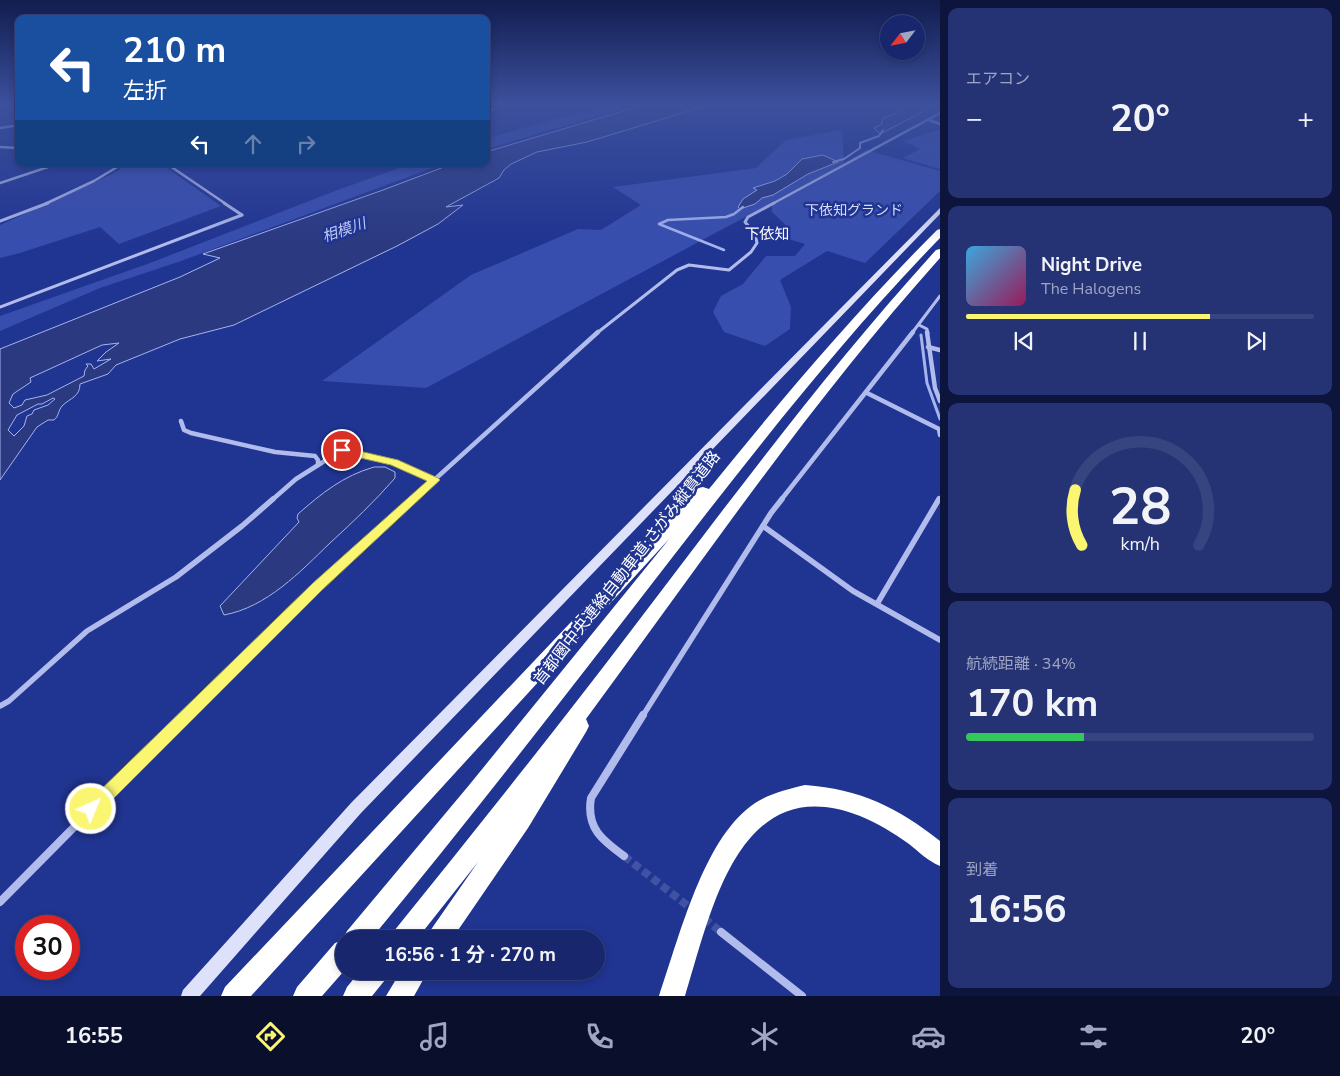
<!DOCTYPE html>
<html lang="ja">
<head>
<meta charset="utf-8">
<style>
	:root { --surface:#18276d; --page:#253375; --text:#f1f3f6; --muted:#9fa5c2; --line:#364480; --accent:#faf672 }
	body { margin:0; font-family:"Nunito Sans","Noto Sans JP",sans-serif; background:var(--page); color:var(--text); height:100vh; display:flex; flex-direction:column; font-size:19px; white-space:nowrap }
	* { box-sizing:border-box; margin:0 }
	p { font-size:16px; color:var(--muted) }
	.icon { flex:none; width:28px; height:28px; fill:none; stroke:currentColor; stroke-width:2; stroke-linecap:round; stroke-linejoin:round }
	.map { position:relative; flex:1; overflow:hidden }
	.panel { display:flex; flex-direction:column; gap:8px; padding:8px; background:#0d153c; width:400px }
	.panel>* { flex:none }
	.hud { position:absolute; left:15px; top:15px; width:475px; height:152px; border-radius:10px; box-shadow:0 2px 8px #0003,0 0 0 1px var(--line); background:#1a4fa0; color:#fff; overflow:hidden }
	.needle { width:32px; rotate:238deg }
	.controls { position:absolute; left:880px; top:15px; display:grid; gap:10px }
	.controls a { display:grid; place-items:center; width:45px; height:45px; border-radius:50%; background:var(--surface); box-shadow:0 2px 8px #0003,0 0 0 1px var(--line); font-size:25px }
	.speed { position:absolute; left:15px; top:915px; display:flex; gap:10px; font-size:25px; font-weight:700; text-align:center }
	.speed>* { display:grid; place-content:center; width:65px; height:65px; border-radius:50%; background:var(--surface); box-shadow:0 2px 8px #0003,0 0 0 1px var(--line); line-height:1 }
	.speed .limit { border:8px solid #d22; background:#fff; color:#111 }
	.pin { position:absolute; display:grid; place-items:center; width:42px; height:42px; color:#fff; margin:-21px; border:2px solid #fff; border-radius:50%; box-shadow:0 1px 5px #0007 }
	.me { position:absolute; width:55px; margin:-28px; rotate:44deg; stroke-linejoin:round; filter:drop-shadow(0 0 4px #0008) }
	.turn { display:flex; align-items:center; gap:18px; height:105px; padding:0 25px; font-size:22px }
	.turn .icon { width:65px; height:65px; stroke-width:2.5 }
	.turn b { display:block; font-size:35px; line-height:42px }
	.lanes { display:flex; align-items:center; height:48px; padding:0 25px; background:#0003; justify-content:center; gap:25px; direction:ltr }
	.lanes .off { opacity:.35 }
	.big { font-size:38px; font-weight:700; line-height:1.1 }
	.panel .tile { flex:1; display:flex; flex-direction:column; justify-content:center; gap:8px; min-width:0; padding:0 18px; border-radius:10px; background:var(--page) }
	.panel .dial { align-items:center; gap:0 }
	.dial svg { height:130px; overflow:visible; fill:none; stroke:var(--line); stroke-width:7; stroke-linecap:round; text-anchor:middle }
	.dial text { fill:var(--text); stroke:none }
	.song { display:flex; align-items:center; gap:15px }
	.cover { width:60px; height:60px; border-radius:8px; background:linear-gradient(135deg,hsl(200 70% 55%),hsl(330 70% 35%)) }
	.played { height:5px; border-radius:2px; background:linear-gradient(90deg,var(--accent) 70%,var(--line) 70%) }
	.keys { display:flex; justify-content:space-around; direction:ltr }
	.heat { display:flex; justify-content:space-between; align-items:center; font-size:28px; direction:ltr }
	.charge { height:8px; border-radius:4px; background:linear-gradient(90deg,#34c759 34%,var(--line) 0) }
	.trip { position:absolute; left:335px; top:930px; width:270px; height:50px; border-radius:25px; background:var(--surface); box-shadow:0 2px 8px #0003,0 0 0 1px var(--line); font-weight:700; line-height:50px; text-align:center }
	.dock { display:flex; height:80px; justify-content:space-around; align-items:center; background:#0a102c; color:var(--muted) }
	.dock .icon { width:35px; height:35px }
	.dock .selected { color:var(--accent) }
	.dock b { font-size:22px; color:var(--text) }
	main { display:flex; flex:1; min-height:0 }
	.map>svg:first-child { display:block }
	.green { fill:#384eaf }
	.water { fill:#2a3980; stroke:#a5b4ee; fill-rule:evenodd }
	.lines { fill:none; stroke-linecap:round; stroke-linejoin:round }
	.stream-far2 { stroke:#a5b4ee; stroke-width:2 }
	.stream-far1 { stroke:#a5b4ee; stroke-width:2.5 }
	.stream { stroke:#a5b4ee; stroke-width:3 }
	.street-tunnel { stroke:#4152a2; stroke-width:8; stroke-dasharray:8 4; stroke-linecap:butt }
	.street-far4 { stroke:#b1bced; stroke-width:2.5 }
	.street-far3 { stroke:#b1bced; stroke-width:3 }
	.street-far2 { stroke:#b1bced; stroke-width:4.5 }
	.street-far1 { stroke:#b1bced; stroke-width:5.5 }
	.street { stroke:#b1bced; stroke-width:8 }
	.secondary { fill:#dde2fa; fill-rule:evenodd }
	.highway { fill:#fff; fill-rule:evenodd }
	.route { fill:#faf672; stroke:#a2a04a }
	.labels { text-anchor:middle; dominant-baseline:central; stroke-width:5; stroke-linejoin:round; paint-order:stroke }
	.far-park-label { font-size:14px; fill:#d7ddf9; stroke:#203491 }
	.far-water-label { font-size:15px; font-style:italic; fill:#bdc8f4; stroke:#203491 }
	.far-neighbourhood-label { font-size:15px; fill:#fff; stroke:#203491 }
	.street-label { font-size:16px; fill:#fff; stroke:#203491 }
</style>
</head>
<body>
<main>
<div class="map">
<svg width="940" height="996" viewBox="0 0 940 996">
	<rect width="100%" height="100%" fill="#203491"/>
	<g class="green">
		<polygon points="624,104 637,104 486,149 486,139 555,119"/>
		<polygon points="940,129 940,169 903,158 920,149 904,141"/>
		<polygon points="842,130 844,163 866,150 940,171 940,191 865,263 827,251 780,280 791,307 790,329 765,346 724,332 713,312 721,296 743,284 766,256 795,256 805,244 782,237 790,229 772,212 772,205 792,192 426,388 322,381 471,275 578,229 601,230 641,205 613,187 756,168 786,140"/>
		<polygon points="127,164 161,164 221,206 119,244 100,227 20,253 0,258 0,225 87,186 116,172"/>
		<polygon points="410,164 443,164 181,261 100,288 0,331 0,316 150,263 335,191"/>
	</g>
	<g class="water">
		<path d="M647,104H712L587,142L537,152L511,164L504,170L499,178L446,207L463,205L438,224L397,246L234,325L180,339L116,365L108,374L80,384C80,397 70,398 62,406C58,411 59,416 54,420H48L37,427L0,480V349L180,277L220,258L203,254L383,190L452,164H486V152ZM119,343L106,352L97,361L111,359L94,369L91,364H86L88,366L85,370L84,376L47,395L25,400L22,405L14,408L9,403L13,394L31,382L30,378L102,345ZM53,398L55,399L48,405L34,410L32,414L27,416L24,426L14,436L8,430L17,415L38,404H42Z"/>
		<polygon points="907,104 938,104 880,134 874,128 882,124 882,119 898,112"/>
		<polygon points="823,155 838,162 808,174 773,195 762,198 755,204 740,209 738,207 743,199 757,190 753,188 775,181 787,174 802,159"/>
		<path d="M374,467H385L395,472V478C375,501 353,522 330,543C300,572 267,607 224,615L220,606L299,522L297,518L298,514C322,493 343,476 374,467Z"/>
	</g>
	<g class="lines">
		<polyline class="stream-far2" points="833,162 844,159 860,148 860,143 879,136 883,130"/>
		<polyline class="stream-far1" points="724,250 659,224 668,220 726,217 734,214 743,207"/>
		<polyline class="stream" points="921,335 927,383 940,419"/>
		<g class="street-tunnel">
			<polyline points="624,856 693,910"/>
			<polyline points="704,918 721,932"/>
		</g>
		<g class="street-far4">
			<polyline points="486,108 493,110"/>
			<polyline points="929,120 940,124"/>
			<polyline points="0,128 19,125"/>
			<polyline points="0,147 19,148"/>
			<polyline points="167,164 226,204"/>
			<polyline points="0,183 57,164"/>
			<polyline points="45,204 94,181 122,164"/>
			<polyline points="772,204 940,113"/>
		</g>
		<g class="street-far3">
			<polyline points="224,203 242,215"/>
			<polyline points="0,221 48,203"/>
			<polyline points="0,307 242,215"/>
			<polyline points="919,325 927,329 928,333"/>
			<polyline points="597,333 677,270 689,265 729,270 751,252 757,243 755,234 745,222 748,217 774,203"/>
			<polyline points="912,333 940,296"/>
		</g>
		<g class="street-far2">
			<polyline points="927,332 935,388 940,401"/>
			<polyline points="928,347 940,350"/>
			<polyline points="867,393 939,429 940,435"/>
			<polyline points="181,421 184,430 191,433 275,452 315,456 318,460 318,465"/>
			<polyline points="272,500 296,479 342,450 394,462 435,480"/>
			<polyline points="412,500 598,332"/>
			<polyline points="781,500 913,332"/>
			<polyline points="939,500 940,498"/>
		</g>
		<g class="street-far1">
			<polyline points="763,526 853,591 940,640"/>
			<polyline points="877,604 939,499"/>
			<polyline points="0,706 9,701 87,631 176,577 242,526 273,499"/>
			<polyline points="184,717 318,586 413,499"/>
			<polyline points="642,717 771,513 782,499"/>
		</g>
		<g class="street">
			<path d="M624,856C602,840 586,828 591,798L643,715"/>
			<polyline points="0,902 185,715"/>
			<polyline points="721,932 802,996"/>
		</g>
		<polygon class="secondary" points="940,208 940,214 361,813 200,996 181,996 183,990 351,803"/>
		<g class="highway">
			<path d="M940,229V238C839,342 750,457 661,572C566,695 470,819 371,939H344V971L322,996H293L297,987L335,943L343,940V939L347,931L470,784L670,538L251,996H221L225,987L698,488L703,487L709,489C781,400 855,312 937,230Z"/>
			<path d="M940,249V258C810,403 701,563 586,719L589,726L586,732L528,828L452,939H426L430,931L478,862L417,939H390L394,931C474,832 553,733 630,632C729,502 826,371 936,250Z"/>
			<path d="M805,785C860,789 897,807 940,841V866C928,861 919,852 909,844C894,833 877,823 860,816C738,768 711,913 685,996H659C678,941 701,848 746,810C763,795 784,790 805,785Z"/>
			<polygon points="360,971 388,971 385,980 372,996 343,996 347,987"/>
			<polygon points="401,971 428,971 414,996 386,996"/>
		</g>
	</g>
	<linearGradient id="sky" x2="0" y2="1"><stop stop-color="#121d50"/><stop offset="0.43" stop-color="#3c509d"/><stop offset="1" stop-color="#3c509d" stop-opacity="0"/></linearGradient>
	<rect width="940" height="243" fill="url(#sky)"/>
	<polygon class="route" points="342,447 398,460 438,478 440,480 322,590 97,815 91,817 86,815 83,809 86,804 313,583 427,481 391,465 339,453 337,450"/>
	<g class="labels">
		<g class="far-park-label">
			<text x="854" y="210">下依知グランド</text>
		</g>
		<g class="far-water-label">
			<text transform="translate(344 230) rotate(-19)">相模川</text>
		</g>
		<g class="far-neighbourhood-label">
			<text x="767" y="234">下依知</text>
		</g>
		<g class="street-label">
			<text transform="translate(627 568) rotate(-52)">首都圏中央連絡自動車道;さがみ縦貫道路</text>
		</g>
	</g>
</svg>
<div class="controls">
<a><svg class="needle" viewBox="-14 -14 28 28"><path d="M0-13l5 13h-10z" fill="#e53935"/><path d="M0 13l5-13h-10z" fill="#9fa5c2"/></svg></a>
</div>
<div class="speed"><div class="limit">30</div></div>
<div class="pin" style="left:342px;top:450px;background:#d93025"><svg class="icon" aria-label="arrive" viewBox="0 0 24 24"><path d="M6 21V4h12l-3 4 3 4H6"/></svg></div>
<svg class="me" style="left:91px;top:809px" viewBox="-20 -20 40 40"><circle r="17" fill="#faf672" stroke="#fff" stroke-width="3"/><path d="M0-11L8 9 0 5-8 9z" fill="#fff"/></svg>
<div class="trip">16:56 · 1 分 · 270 m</div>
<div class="hud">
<div class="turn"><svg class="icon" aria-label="left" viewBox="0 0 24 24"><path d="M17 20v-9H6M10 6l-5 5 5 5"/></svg><div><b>210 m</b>左折</div></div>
<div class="lanes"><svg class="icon" aria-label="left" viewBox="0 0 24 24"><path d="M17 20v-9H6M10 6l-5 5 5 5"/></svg><svg class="icon off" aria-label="ahead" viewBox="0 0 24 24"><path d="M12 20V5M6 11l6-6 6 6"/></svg><svg class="icon off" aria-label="right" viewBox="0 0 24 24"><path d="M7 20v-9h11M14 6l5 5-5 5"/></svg></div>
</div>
</div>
<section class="panel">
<div class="tile"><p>エアコン</p>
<div class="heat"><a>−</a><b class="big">20°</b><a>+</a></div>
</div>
<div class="tile">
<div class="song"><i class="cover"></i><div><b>Night Drive</b><p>The Halogens</p></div></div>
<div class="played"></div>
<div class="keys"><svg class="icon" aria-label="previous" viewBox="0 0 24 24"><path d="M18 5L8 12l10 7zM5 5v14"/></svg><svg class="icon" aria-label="pause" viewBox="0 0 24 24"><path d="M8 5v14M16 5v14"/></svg><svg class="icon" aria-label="next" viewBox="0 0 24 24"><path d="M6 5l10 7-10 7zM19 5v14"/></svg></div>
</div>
<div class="tile dial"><svg viewBox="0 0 100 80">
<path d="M14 69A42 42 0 1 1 86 69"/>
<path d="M14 69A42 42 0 0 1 10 35" stroke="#faf672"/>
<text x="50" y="56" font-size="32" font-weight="700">28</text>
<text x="50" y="72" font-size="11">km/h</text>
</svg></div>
<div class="tile"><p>航続距離 · 34%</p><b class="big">170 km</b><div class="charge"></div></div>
<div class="tile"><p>到着</p><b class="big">16:56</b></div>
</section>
</main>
<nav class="dock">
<b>16:55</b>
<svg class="icon selected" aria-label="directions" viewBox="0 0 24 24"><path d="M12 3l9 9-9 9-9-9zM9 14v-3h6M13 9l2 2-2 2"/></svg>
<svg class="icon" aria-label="music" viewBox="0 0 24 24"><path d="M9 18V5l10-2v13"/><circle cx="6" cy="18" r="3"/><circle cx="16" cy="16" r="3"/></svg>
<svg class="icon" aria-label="phone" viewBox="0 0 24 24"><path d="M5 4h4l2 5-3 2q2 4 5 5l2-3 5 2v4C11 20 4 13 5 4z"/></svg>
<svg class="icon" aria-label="climate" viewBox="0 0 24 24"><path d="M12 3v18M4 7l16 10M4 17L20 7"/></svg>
<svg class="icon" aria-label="car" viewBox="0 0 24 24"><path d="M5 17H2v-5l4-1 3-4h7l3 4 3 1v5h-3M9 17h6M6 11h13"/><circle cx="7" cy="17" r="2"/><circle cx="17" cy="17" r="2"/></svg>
<svg class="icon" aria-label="filters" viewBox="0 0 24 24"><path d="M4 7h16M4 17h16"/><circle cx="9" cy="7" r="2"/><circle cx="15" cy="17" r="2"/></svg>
<b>20°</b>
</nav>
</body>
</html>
